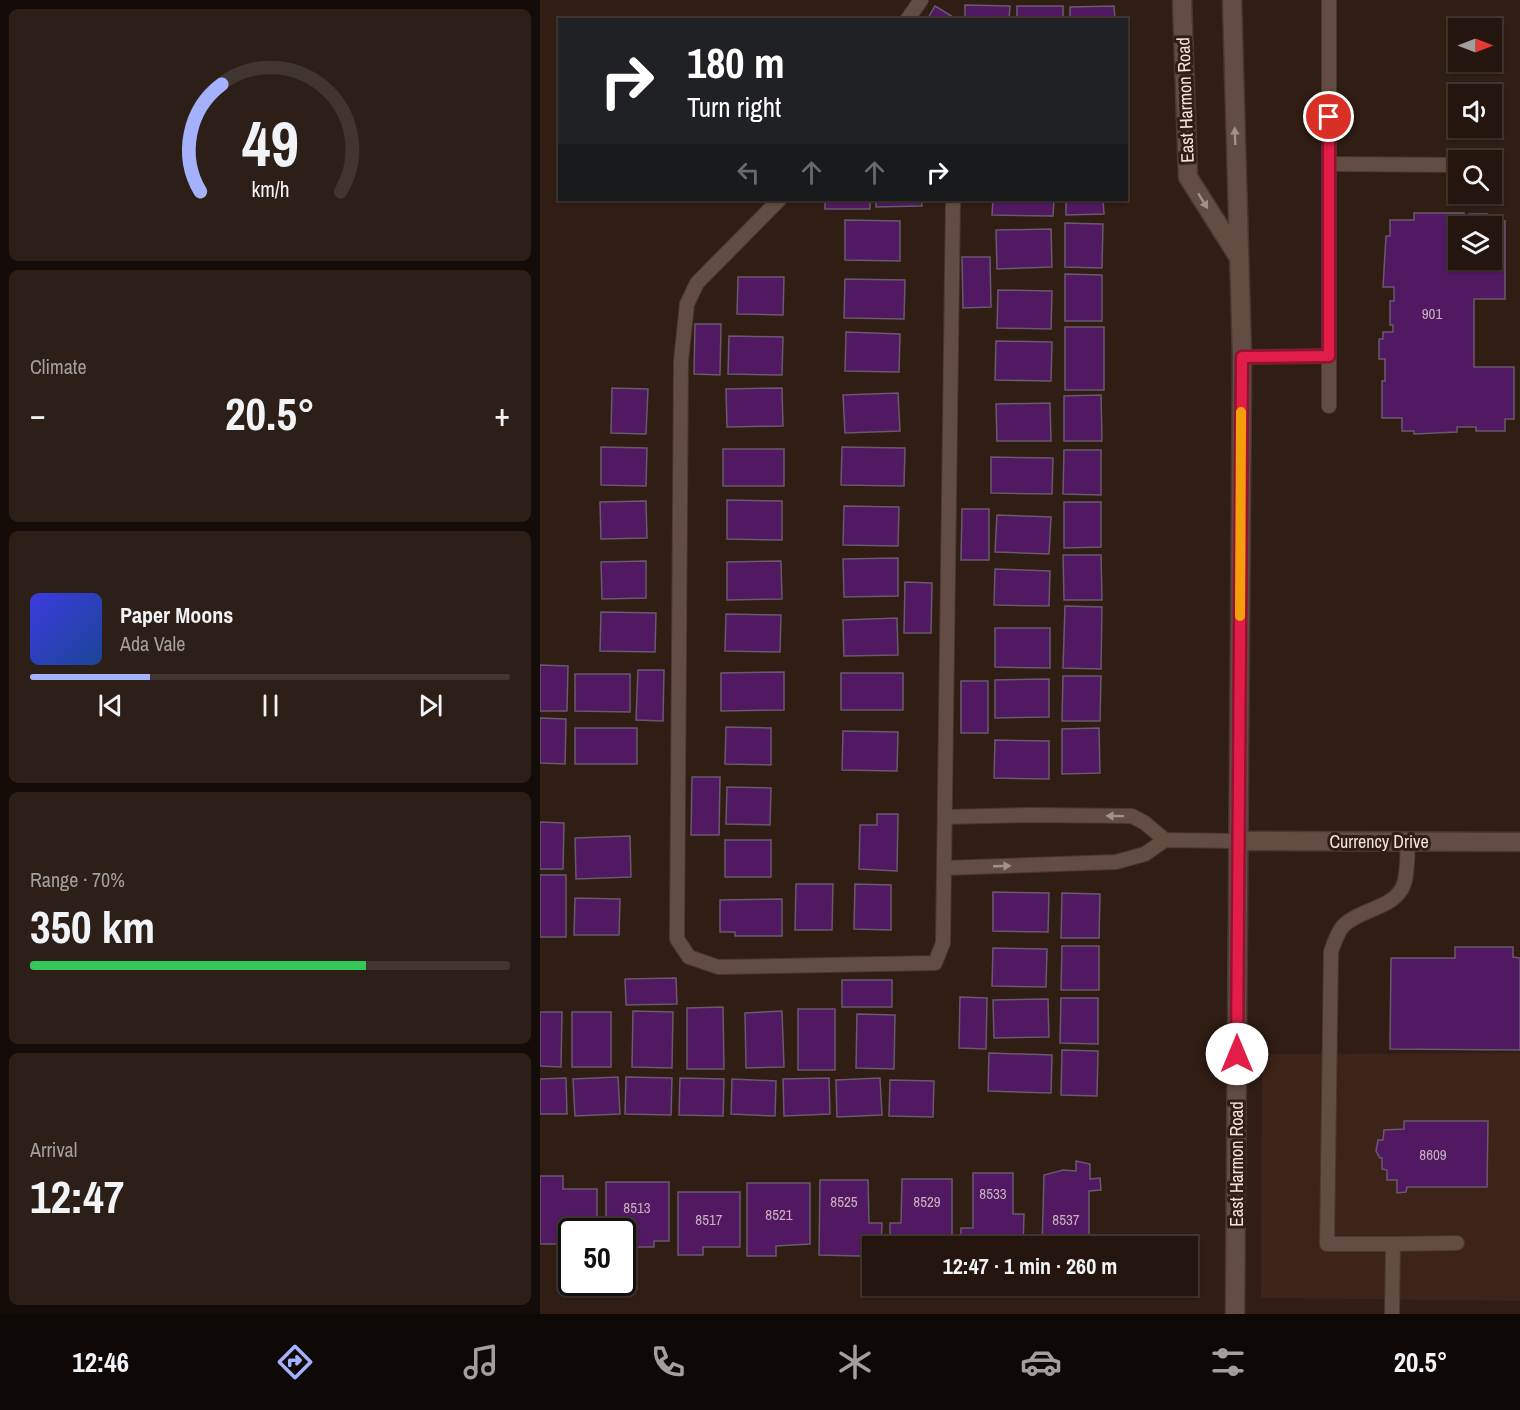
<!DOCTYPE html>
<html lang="en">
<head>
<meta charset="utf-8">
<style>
	:root { --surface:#24160f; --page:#2c1f18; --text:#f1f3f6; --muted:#a39f9e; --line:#41352f; --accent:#a5b1fc }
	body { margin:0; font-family:"Archivo Narrow",sans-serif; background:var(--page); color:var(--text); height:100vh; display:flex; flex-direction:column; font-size:22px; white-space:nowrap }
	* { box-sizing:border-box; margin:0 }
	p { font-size:20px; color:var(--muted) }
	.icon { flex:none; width:33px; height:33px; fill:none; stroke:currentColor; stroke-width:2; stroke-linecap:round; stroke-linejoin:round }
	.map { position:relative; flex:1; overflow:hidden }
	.details { display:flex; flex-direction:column; gap:9px; padding:9px; background:#140c08; width:540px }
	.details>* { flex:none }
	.banner { position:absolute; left:18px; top:18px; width:570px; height:183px; border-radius:0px; box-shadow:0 2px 4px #0004,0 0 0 2px var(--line); background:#202124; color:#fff; overflow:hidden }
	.needle { width:39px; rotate:90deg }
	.fabs { position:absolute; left:908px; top:18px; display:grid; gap:12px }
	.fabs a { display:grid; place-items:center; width:54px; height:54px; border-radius:0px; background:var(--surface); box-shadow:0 2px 4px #0004,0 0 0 2px var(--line); font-size:30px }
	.speed { position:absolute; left:18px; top:1218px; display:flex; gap:12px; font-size:30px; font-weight:700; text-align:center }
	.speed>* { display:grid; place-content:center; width:78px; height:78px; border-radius:50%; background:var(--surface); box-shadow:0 2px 4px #0004,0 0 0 2px var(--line); line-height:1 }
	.speed .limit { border:3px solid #111; border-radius:9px; background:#fff; color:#111 }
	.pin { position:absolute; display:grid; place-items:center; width:51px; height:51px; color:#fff; margin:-26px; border:3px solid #fff; border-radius:50%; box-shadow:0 2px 6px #0007 }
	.me { position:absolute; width:66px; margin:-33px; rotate:0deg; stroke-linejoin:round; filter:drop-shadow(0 0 4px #0008) }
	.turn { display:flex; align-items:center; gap:21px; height:126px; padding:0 30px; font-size:27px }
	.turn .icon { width:78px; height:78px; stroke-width:2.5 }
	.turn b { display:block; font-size:42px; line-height:51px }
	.lanes { display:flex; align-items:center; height:57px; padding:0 30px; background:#0003; justify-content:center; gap:30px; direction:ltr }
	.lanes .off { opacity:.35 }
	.big { font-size:45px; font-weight:700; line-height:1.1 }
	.details .widget { flex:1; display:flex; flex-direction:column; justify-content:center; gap:9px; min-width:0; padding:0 21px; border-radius:9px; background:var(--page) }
	.details .dial { align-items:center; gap:0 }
	.dial svg { height:156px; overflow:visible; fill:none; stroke:var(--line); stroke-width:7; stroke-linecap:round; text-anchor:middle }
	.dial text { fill:var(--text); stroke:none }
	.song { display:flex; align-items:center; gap:18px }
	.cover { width:72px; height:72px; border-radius:9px; background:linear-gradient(135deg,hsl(240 70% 55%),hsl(220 70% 35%)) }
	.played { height:6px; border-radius:3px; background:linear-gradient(90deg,var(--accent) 25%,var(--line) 25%) }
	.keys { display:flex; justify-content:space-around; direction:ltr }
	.heat { display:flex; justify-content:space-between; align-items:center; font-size:33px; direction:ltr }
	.charge { height:9px; border-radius:4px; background:linear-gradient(90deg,#34c759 70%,var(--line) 0) }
	.trip { position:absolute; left:322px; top:1236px; width:336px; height:60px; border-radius:0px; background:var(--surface); box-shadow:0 2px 4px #0004,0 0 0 2px var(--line); font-weight:700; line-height:60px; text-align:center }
	.tab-bar { display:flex; height:96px; justify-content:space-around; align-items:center; background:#0e0906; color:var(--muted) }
	.tab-bar .icon { width:42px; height:42px }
	.tab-bar .selected { color:var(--accent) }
	.tab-bar b { font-size:27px; color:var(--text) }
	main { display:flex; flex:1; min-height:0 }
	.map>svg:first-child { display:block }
	.built { fill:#3e2318 }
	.building { fill:#501961; stroke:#68596d; stroke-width:1.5; fill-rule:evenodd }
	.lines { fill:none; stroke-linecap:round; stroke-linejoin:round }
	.lane-casing { stroke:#483732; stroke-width:16 }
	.street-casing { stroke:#483732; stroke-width:21 }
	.secondary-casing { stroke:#483732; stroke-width:21 }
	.lane { stroke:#634c42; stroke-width:14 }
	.street { stroke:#634c42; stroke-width:18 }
	.secondary { stroke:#634c42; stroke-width:18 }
	.oneway { fill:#a39088 }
	.route-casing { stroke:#92132f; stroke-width:15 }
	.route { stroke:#e11d48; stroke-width:10 }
	.slow { stroke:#f59e0b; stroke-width:10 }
	.labels { text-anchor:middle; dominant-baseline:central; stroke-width:6; stroke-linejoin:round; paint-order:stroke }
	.number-label { font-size:15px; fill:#c9b0be }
	.street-label { font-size:18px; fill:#f1e3dd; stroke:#301d14 }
</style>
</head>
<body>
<main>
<section class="details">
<div class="widget dial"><svg viewBox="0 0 100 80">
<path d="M14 69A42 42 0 1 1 86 69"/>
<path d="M14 69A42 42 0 0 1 25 14" stroke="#a5b1fc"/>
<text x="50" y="56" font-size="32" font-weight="700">49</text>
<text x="50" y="72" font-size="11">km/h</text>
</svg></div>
<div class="widget"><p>Climate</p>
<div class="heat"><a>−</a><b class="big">20.5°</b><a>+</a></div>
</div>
<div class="widget">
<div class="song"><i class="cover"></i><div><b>Paper Moons</b><p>Ada Vale</p></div></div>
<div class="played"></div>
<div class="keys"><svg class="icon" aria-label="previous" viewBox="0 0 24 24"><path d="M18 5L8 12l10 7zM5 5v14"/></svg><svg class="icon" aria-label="pause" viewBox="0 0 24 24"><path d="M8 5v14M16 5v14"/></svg><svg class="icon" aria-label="next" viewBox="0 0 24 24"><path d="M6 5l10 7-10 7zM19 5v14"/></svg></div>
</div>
<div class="widget"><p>Range · 70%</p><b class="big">350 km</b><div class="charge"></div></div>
<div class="widget"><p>Arrival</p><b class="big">12:47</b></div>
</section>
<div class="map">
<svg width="980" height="1314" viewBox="0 0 980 1314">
	<rect width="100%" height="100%" fill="#301d14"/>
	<polygon class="built" points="980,1053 980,1301 721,1298 722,1054"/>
	<g class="building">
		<polygon points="425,5 470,6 469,20 425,20"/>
		<polygon points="395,6 418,20 387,20"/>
		<rect x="477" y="6" width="46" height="14"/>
		<polygon points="574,6 575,20 530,20 530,7"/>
		<rect x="285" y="200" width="45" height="9"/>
		<polygon points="336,200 381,200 382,206 336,207"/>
		<polygon points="453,200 514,200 513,216 452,215"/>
		<polygon points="526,200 563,200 564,214 526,215"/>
		<path d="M874,213H924V220H929V214H947V221H965V299H934V367H974V419H965V431H936V427H917V432L874,434V431H862V418H842V381H845V359H839V339H843V332H853V325H850V301H854V287H843L846,236H850V220H874ZM918,226H951V260H918Z"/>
		<polygon points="305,220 360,221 360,261 305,260"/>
		<polygon points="525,223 563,224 562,268 525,267"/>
		<polygon points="511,229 512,267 457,269 456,230"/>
		<polygon points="422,257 450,257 451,307 423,308"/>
		<polygon points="525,274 562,275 562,321 525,321"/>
		<polygon points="198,277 244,277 243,315 197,314"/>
		<polygon points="305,279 365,280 364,319 304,318"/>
		<polygon points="458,290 512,291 511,329 457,328"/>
		<polygon points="155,324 181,324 180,375 154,374"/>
		<rect x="525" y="327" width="39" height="63"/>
		<polygon points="306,332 360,334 359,372 305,371"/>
		<polygon points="189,336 243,337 242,375 188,374"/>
		<polygon points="456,341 512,342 511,381 455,380"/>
		<polygon points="72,388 108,389 106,434 71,433"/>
		<polygon points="242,388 243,426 187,427 186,389"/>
		<polygon points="358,393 360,431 305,433 303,395"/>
		<polygon points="561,395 562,441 524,441 524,396"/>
		<polygon points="510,403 511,441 457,441 456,404"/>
		<polygon points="61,447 107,448 106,486 61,485"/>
		<polygon points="302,447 365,448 364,486 301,485"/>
		<rect x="183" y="449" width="61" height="37"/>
		<polygon points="524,450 561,450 561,495 523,494"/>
		<polygon points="451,457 513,458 512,494 451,493"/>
		<polygon points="187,500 242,501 242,540 187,539"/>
		<polygon points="106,501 107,538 61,539 60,502"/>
		<polygon points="524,502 561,502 561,547 524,548"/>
		<polygon points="304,506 359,507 358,546 303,545"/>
		<polygon points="422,509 449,509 449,560 421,560"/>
		<polygon points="457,515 511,517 509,554 455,552"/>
		<polygon points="523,555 561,555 562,600 524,600"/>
		<polygon points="358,558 358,596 304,597 303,559"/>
		<polygon points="106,561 106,598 62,599 61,562"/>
		<polygon points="241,561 242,599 187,600 187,562"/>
		<polygon points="455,569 510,571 509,606 454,605"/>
		<polygon points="365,582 392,583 391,633 364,633"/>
		<polygon points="525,606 562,607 561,669 523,668"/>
		<polygon points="61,612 116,613 115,652 60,651"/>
		<polygon points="186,614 241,615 240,652 185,651"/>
		<polygon points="357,618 358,655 304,656 303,620"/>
		<polygon points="455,628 510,628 510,668 455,667"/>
		<polygon points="0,665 28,666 27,711 0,711"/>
		<polygon points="98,670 124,670 123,721 96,720"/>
		<polygon points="244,672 244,710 181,711 181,673"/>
		<rect x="301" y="673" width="62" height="37"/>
		<polygon points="35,674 90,674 90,712 35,711"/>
		<polygon points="523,676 561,676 560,721 522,721"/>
		<polygon points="509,679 509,717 455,718 455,680"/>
		<rect x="421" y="681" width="27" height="52"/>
		<polygon points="0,718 26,719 25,764 0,763"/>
		<polygon points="186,727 231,728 231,765 185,764"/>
		<rect x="35" y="728" width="62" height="36"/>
		<polygon points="559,728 560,773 522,774 522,729"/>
		<polygon points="303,731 358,732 357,771 302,770"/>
		<polygon points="455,740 509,741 509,779 454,778"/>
		<polygon points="152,777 180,777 179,835 151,835"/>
		<polygon points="187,787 231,788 230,825 186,824"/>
		<polygon points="337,814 358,814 357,871 319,869 320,825 337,825"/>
		<polygon points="0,822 24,823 23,869 0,869"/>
		<polygon points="90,836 91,877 36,879 35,838"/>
		<rect x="185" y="840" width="46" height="37"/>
		<rect x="0" y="875" width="26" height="62"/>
		<polygon points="256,884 293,884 292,930 255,930"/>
		<polygon points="315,884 351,885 351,930 314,929"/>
		<polygon points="453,892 509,893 508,932 453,931"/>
		<polygon points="522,893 560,894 559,938 521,938"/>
		<polygon points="35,898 80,899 79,935 34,935"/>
		<polygon points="242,899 242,936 195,936 195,932 180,932 180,900"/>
		<polygon points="522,946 559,946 559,990 521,990"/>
		<polygon points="915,947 973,947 973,957 980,958 980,1050 850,1049 851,958 915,958"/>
		<polygon points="453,948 507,949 506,987 452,986"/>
		<polygon points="136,978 137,1004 86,1005 85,979"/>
		<rect x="302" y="980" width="50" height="27"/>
		<polygon points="420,997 447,998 446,1049 419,1048"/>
		<polygon points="521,998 558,998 558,1044 520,1043"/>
		<polygon points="508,999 509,1037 454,1038 453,1000"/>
		<polygon points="183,1007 184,1069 147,1069 147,1008"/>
		<rect x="258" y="1009" width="37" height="61"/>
		<polygon points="93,1011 133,1012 132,1068 92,1067"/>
		<polygon points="242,1011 244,1067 206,1068 205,1013"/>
		<polygon points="0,1012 22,1012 21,1067 0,1066"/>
		<rect x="32" y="1012" width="39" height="55"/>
		<polygon points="317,1014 355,1015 354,1069 316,1068"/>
		<polygon points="522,1050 558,1051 557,1096 521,1095"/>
		<polygon points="449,1053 512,1055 511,1093 448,1091"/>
		<polygon points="78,1077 80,1114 35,1116 33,1079"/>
		<polygon points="86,1077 132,1078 131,1115 85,1114"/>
		<polygon points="26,1078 27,1114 0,1114 0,1079"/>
		<polygon points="140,1078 184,1079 183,1116 139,1115"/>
		<polygon points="289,1078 290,1114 244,1116 243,1079"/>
		<polygon points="340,1078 342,1115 297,1117 296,1080"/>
		<polygon points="192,1079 236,1081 235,1116 191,1114"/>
		<polygon points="350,1080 394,1081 393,1117 349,1116"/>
		<polygon points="864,1121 948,1121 947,1187 867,1187 866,1192 857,1193 857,1180 847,1180 847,1170 842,1169 842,1158 840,1158 836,1151 838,1140 843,1140 844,1130 864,1129"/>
		<polygon points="536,1161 550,1164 550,1179 560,1178 561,1190 549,1191 549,1246 502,1246 504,1175 523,1170 536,1171"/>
		<polygon points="433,1173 473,1173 473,1214 484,1214 483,1246 421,1246 421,1228 433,1228"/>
		<polygon points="0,1176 23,1176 23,1189 57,1189 57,1232 32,1232 32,1254 31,1244 0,1244"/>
		<polygon points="362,1179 412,1179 412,1246 350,1246 350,1223 361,1223"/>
		<polygon points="280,1180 328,1180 329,1223 342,1223 341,1246 333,1246 333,1253 319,1256 279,1255"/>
		<polygon points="66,1182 129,1182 129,1241 114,1241 114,1247 94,1247 94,1256 82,1256 82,1232 66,1232"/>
		<polygon points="207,1183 270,1183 270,1244 236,1246 236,1256 207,1256"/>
		<polygon points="138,1192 200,1192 200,1247 163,1247 163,1255 138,1255"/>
	</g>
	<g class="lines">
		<defs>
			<g id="lane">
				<polyline points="789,0 789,406"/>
				<polyline points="367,20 381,0"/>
				<polyline points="789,164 918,165"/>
				<polyline points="239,200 157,283 147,304 141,361 137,939 149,957 178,967 395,963 403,943 413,200"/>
				<polyline points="702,357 789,356"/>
				<polyline points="405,817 490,815 592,816 605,823 625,840"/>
				<polyline points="404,868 576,862 605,854 625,840 699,841"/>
				<path d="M853,1244H787L791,952C794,943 797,933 803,926C821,908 855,909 864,884C868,871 867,854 868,841"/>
				<polyline points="852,1314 853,1244 917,1243"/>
			</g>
			<polyline id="street" points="699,841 980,842"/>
			<g id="secondary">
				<polyline points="642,0 648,177 698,256"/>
				<polyline points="692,0 702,357 695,1314"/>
			</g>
		</defs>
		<use href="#lane" class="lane-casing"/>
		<use href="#street" class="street-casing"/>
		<use href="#secondary" class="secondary-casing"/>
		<use href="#lane" class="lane"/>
		<use href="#street" class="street"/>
		<use href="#secondary" class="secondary"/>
	</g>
	<defs><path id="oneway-solid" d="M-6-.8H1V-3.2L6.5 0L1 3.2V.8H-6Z" transform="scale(1.5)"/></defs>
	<g class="oneway">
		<use href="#oneway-solid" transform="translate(695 136) rotate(-92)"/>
		<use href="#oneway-solid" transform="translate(663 201) rotate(58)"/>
		<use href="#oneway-solid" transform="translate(575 816) rotate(-179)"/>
		<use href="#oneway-solid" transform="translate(462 866) rotate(-2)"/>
	</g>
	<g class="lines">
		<defs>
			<polyline id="route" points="697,1054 702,357 789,356 789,117"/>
		</defs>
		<use href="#route" class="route-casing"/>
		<use href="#route" class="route"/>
		<polyline class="slow" points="700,616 701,412"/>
	</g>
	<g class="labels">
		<g class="number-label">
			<text x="892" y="313">901</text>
			<text x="893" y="1154">8609</text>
			<text x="453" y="1193">8533</text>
			<text x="304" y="1201">8525</text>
			<text x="387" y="1201">8529</text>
			<text x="97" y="1207">8513</text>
			<text x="239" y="1214">8521</text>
			<text x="169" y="1219">8517</text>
			<text x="526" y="1219">8537</text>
		</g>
		<g class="street-label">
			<text transform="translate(645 100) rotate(-92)">East Harmon Road</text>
			<text x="839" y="841">Currency Drive</text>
			<text transform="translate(696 1164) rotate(-90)">East Harmon Road</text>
		</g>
	</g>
</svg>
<div class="fabs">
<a><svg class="needle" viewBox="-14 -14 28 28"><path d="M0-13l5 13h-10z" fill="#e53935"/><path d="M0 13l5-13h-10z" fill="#a39f9e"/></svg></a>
<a><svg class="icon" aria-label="sound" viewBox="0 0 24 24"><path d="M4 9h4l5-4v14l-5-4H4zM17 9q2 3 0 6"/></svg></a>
<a><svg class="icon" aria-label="search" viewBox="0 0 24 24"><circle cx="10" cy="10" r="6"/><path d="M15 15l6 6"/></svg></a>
<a><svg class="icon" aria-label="layers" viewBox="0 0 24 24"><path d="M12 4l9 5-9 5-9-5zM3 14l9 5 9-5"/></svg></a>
</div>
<div class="speed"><div class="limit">50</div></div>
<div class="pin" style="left:789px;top:117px;background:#d93025"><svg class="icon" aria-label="arrive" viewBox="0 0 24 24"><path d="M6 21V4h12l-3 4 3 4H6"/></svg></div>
<svg class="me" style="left:697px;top:1054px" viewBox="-20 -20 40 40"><circle r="19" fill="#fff"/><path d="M0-13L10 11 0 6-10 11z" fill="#e11d48"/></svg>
<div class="trip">12:47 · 1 min · 260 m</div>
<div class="banner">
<div class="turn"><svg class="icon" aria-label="right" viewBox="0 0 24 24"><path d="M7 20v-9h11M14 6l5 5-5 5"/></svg><div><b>180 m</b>Turn right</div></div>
<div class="lanes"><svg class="icon off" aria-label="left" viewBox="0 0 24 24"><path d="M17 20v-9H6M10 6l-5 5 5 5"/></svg><svg class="icon off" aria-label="ahead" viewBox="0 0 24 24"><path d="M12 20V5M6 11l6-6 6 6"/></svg><svg class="icon off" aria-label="ahead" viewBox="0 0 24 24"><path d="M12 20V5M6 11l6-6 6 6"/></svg><svg class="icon" aria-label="right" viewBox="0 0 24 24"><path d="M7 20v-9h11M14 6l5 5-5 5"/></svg></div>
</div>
</div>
</main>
<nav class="tab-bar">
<b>12:46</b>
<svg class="icon selected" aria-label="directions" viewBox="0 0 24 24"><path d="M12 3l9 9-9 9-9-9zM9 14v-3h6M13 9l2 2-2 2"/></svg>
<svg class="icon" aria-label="music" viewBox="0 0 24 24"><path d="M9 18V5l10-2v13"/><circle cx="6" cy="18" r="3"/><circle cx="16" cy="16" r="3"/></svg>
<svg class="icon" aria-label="phone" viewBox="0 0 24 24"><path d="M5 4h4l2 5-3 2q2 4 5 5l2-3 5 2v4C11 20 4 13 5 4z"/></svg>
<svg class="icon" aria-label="climate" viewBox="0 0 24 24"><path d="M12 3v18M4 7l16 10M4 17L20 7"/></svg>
<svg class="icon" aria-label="car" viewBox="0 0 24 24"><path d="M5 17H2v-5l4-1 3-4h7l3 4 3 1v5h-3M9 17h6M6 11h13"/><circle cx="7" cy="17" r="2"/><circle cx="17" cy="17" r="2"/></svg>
<svg class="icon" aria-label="filters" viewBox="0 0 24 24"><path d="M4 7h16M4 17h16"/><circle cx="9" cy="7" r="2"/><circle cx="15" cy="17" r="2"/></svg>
<b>20.5°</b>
</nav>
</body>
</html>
